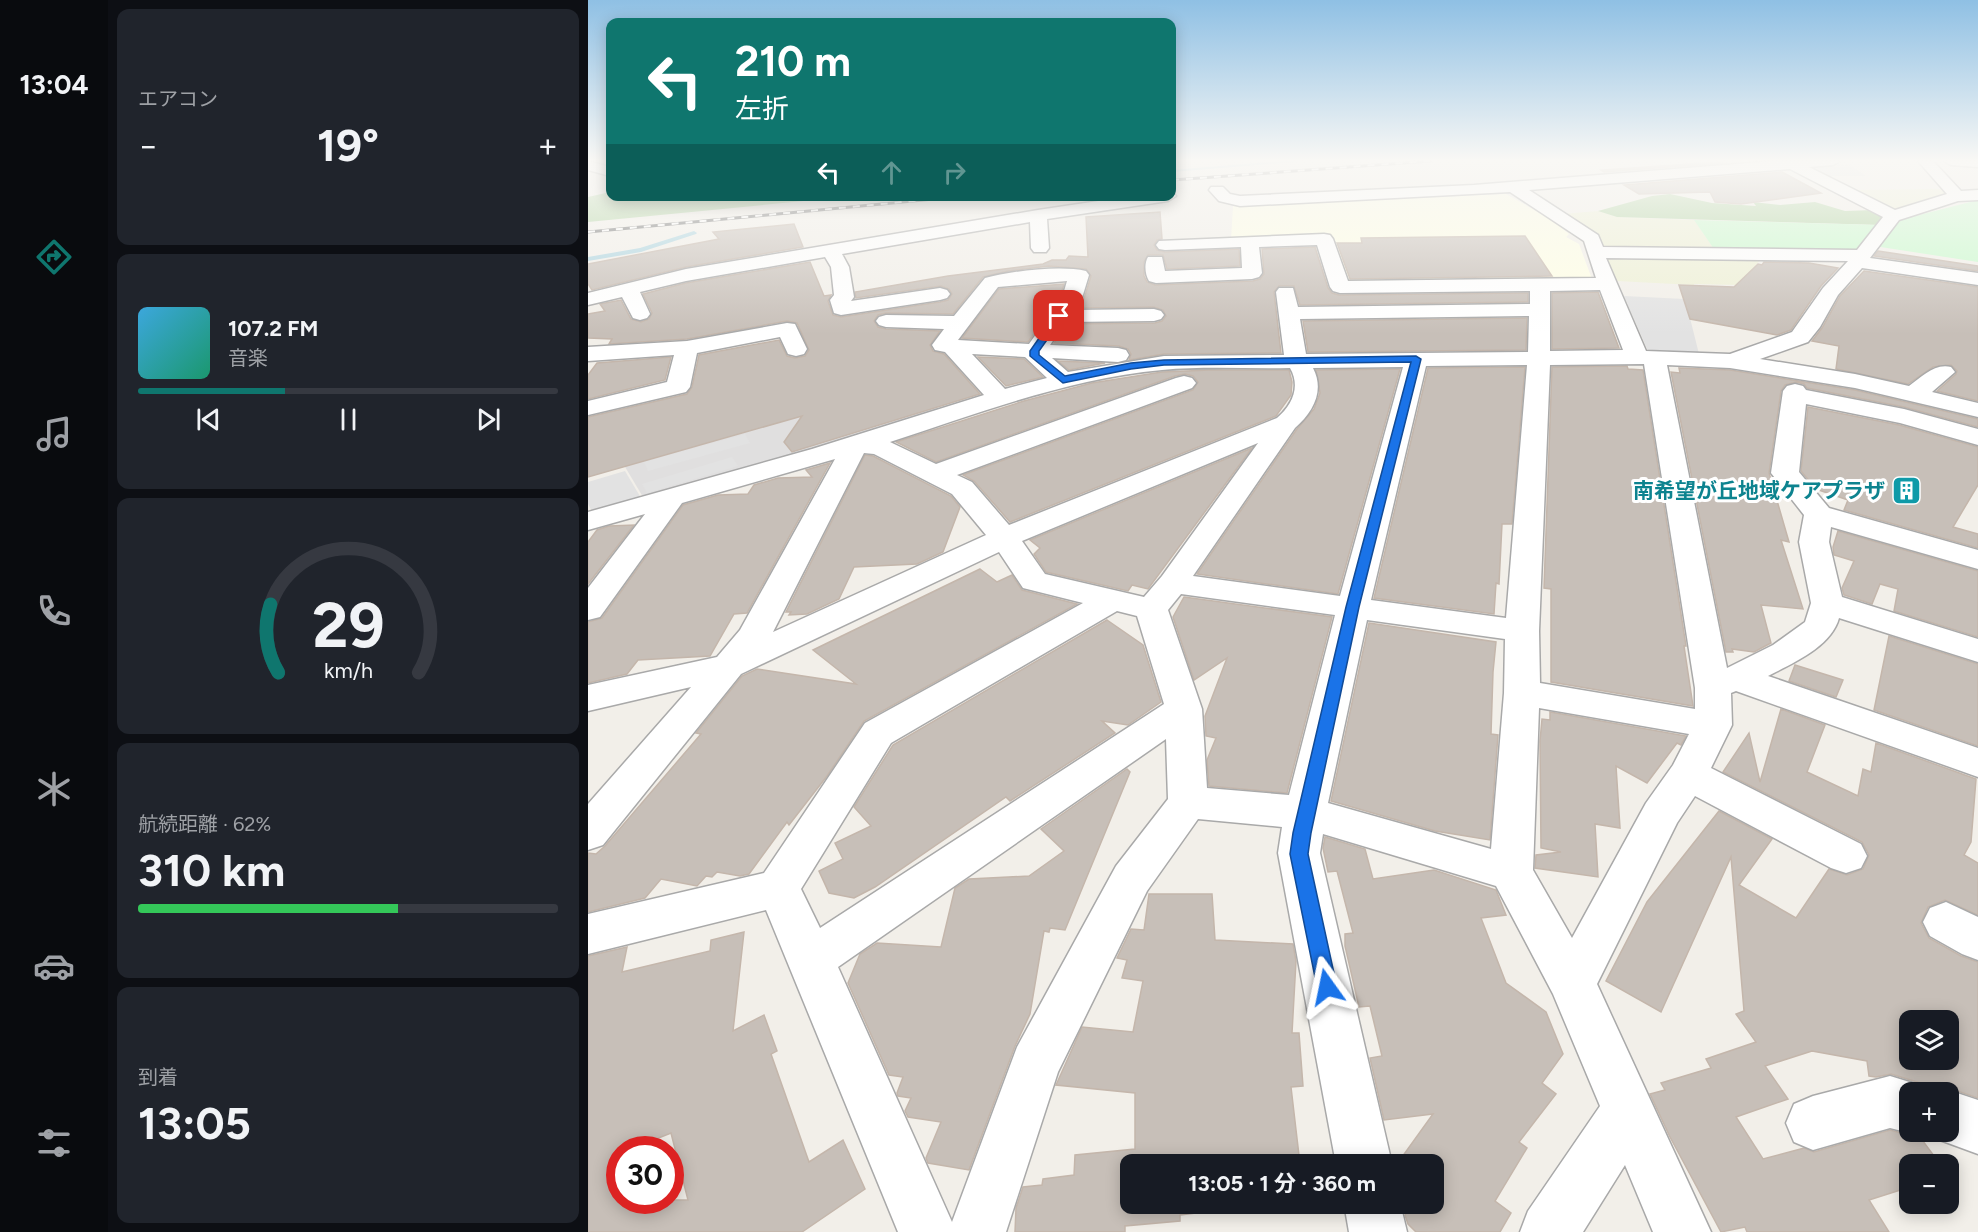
<!DOCTYPE html>
<html lang="ja">
<head>
<meta charset="utf-8">
<style>
	:root { --surface:#171b24; --page:#20242c; --text:#f1f3f6; --muted:#9ea1a6; --line:#363941; --accent:#0f766e }
	body { margin:0; font-family:Figtree,"Noto Sans JP",sans-serif; background:var(--page); color:var(--text); height:100vh; display:flex; flex-direction:column; font-size:22px; white-space:nowrap }
	* { box-sizing:border-box; margin:0 }
	p { font-size:20px; color:var(--muted) }
	.icon { flex:none; width:33px; height:33px; fill:none; stroke:currentColor; stroke-width:2; stroke-linecap:round; stroke-linejoin:round }
	.map { position:relative; flex:1; overflow:hidden }
	.details { display:flex; flex-direction:column; gap:9px; padding:9px; background:#0d0f14; width:480px }
	.details>* { flex:none }
	.guide { position:absolute; left:18px; top:18px; width:570px; height:183px; border-radius:12px; box-shadow:0 3px 15px #0003; background:#0f766e; color:#fff; overflow:hidden }
	.controls { position:absolute; left:1311px; top:1010px; display:grid; gap:12px }
	.controls a { display:grid; place-items:center; width:60px; height:60px; border-radius:12px; background:var(--surface); box-shadow:0 3px 15px #0003; font-size:30px }
	.speed { position:absolute; left:18px; top:1136px; display:flex; gap:12px; font-size:30px; font-weight:700; text-align:center }
	.speed>* { display:grid; place-content:center; width:78px; height:78px; border-radius:50%; background:var(--surface); box-shadow:0 3px 15px #0003; line-height:1 }
	.speed .limit { border:9px solid #d22; background:#fff; color:#111 }
	.pin { position:absolute; display:grid; place-items:center; width:51px; height:51px; color:#fff; margin:-26px; border-radius:12px; box-shadow:0 3px 9px #0006 }
	.me { position:absolute; width:66px; margin:-33px; rotate:348deg; stroke-linejoin:round; filter:drop-shadow(0 0 4px #0008) }
	.turn { display:flex; align-items:center; gap:21px; height:126px; padding:0 30px; font-size:27px }
	.turn .icon { width:78px; height:78px; stroke-width:2.5 }
	.turn b { display:block; font-size:42px; line-height:51px }
	.lanes { display:flex; align-items:center; height:57px; padding:0 30px; background:#0003; justify-content:center; gap:30px; direction:ltr }
	.lanes .off { opacity:.35 }
	.big { font-size:45px; font-weight:700; line-height:1.1 }
	.details .widget { flex:1; display:flex; flex-direction:column; justify-content:center; gap:9px; min-width:0; padding:0 21px; border-radius:12px; background:var(--page) }
	.details .dial { align-items:center; gap:0 }
	.dial svg { height:156px; overflow:visible; fill:none; stroke:var(--line); stroke-width:7; stroke-linecap:round; text-anchor:middle }
	.dial text { fill:var(--text); stroke:none }
	.song { display:flex; align-items:center; gap:18px }
	.cover { width:72px; height:72px; border-radius:9px; background:linear-gradient(135deg,hsl(200 70% 55%),hsl(160 70% 35%)) }
	.played { height:6px; border-radius:3px; background:linear-gradient(90deg,var(--accent) 35%,var(--line) 35%) }
	.keys { display:flex; justify-content:space-around; direction:ltr }
	.heat { display:flex; justify-content:space-between; align-items:center; font-size:33px; direction:ltr }
	.charge { height:9px; border-radius:4px; background:linear-gradient(90deg,#34c759 62%,var(--line) 0) }
	.trip { position:absolute; left:532px; top:1154px; width:324px; height:60px; border-radius:12px; background:var(--surface); box-shadow:0 3px 15px #0003; font-weight:700; line-height:60px; text-align:center }
	main { display:flex; flex:1; min-height:0 }
	.tab-bar { display:flex; flex-direction:column; width:108px; justify-content:space-around; align-items:center; background:#090b0e; color:var(--muted) }
	.tab-bar .icon { width:42px; height:42px }
	.tab-bar .selected { color:var(--accent) }
	.tab-bar b { font-size:27px; color:var(--text) }
	.map>svg:first-child { display:block }
	.residential { fill:#e0dfdf }
	.education { fill:#ffffe5 }
	.farmland { fill:#eef0d5 }
	.forest { fill:#add19e }
	.park { fill:#c8facc }
	.parking { fill:#e2e2e2 }
	.lines { fill:none; stroke-linecap:round; stroke-linejoin:round }
	.stream { fill:#aad3df; fill-rule:evenodd }
	.building { fill:#c7bfb8; stroke:#c4b6ab; stroke-width:1.5; fill-rule:evenodd }
	.minor-casing { stroke:#a9a9a9; stroke-width:3 }
	.minor { fill:#fff; fill-rule:evenodd }
	.rail-casing { stroke:#707070; stroke-width:3 }
	.rail { stroke:#fff; stroke-width:2; stroke-dasharray:7; stroke-linecap:butt }
	.route { fill:#1a73e8; stroke:#114b97; stroke-width:1.5 }
	.labels { text-anchor:middle; dominant-baseline:central; stroke-width:6; stroke-linejoin:round; paint-order:stroke }
	.culture-label { font-size:21px; font-weight:bold; fill:#0d838f; stroke:#fff; text-anchor:end }
</style>
</head>
<body>
<main>
<nav class="tab-bar">
<b>13:04</b>
<svg class="icon selected" aria-label="directions" viewBox="0 0 24 24"><path d="M12 3l9 9-9 9-9-9zM9 14v-3h6M13 9l2 2-2 2"/></svg>
<svg class="icon" aria-label="music" viewBox="0 0 24 24"><path d="M9 18V5l10-2v13"/><circle cx="6" cy="18" r="3"/><circle cx="16" cy="16" r="3"/></svg>
<svg class="icon" aria-label="phone" viewBox="0 0 24 24"><path d="M5 4h4l2 5-3 2q2 4 5 5l2-3 5 2v4C11 20 4 13 5 4z"/></svg>
<svg class="icon" aria-label="climate" viewBox="0 0 24 24"><path d="M12 3v18M4 7l16 10M4 17L20 7"/></svg>
<svg class="icon" aria-label="car" viewBox="0 0 24 24"><path d="M5 17H2v-5l4-1 3-4h7l3 4 3 1v5h-3M9 17h6M6 11h13"/><circle cx="7" cy="17" r="2"/><circle cx="17" cy="17" r="2"/></svg>
<svg class="icon" aria-label="filters" viewBox="0 0 24 24"><path d="M4 7h16M4 17h16"/><circle cx="9" cy="7" r="2"/><circle cx="15" cy="17" r="2"/></svg>
</nav>
<section class="details">
<div class="widget"><p>エアコン</p>
<div class="heat"><a>−</a><b class="big">19°</b><a>+</a></div>
</div>
<div class="widget">
<div class="song"><i class="cover"></i><div><b>107.2 FM</b><p>音楽</p></div></div>
<div class="played"></div>
<div class="keys"><svg class="icon" aria-label="previous" viewBox="0 0 24 24"><path d="M18 5L8 12l10 7zM5 5v14"/></svg><svg class="icon" aria-label="pause" viewBox="0 0 24 24"><path d="M8 5v14M16 5v14"/></svg><svg class="icon" aria-label="next" viewBox="0 0 24 24"><path d="M6 5l10 7-10 7zM19 5v14"/></svg></div>
</div>
<div class="widget dial"><svg viewBox="0 0 100 80">
<path d="M14 69A42 42 0 1 1 86 69"/>
<path d="M14 69A42 42 0 0 1 10 34" stroke="#0f766e"/>
<text x="50" y="56" font-size="32" font-weight="700">29</text>
<text x="50" y="72" font-size="11">km/h</text>
</svg></div>
<div class="widget"><p>航続距離 · 62%</p><b class="big">310 km</b><div class="charge"></div></div>
<div class="widget"><p>到着</p><b class="big">13:05</b></div>
</section>
<div class="map">
<svg width="1390" height="1232" viewBox="0 0 1390 1232">
	<rect width="100%" height="100%" fill="#f2efe9"/>
	<polygon class="residential" points="278,342 353,411 55,497 15,430"/>
	<polygon class="education" points="918,194 962,219 981,234 978,237 991,244 1004,279 765,282 759,280 746,237 643,240 645,206"/>
	<g class="farmland">
		<polygon points="1354,189 1359,196 1309,212 1266,190"/>
		<polygon points="1010,211 1029,217 1106,220 1128,252 1014,248 975,214"/>
		<polygon points="1017,255 1174,258 1151,285 1106,284 1106,285 1029,281"/>
	</g>
	<g class="forest">
		<polygon points="22,192 22,196 257,197 0,222 0,197"/>
		<polygon points="1082,194 1124,203 1168,206 1165,202 1192,205 1227,202 1257,211 1286,210 1296,216 1292,225 1029,217 1010,211 1064,196"/>
	</g>
	<polygon class="park" points="1390,200 1390,262 1273,244 1268,254 1128,252 1106,220 1292,225"/>
	<g class="parking">
		<polygon points="1262,165 1278,176 1236,176 1221,166"/>
		<polygon points="1208,269 1251,278 1230,301 1186,291 1159,317 1112,309 1103,310 1101,314 1112,358 1079,356 1060,351 1036,296 1157,302 1147,285 1151,285 1161,273 1199,280"/>
		<polygon points="157,434 162,443 60,471 56,462"/>
		<polygon points="144,457 150,466 59,493 54,484"/>
		<polygon points="37,471 53,498 5,513 0,504 0,482"/>
	</g>
	<g class="lines">
		<g class="stream">
			<polygon points="692,161 717,161 584,172 584,170"/>
			<polygon points="106,231 109,233 108,234 53,252 0,261 0,257 52,248"/>
		</g>
	</g>
	<g class="building">
		<polygon points="1131,162 1133,163 1016,172 1013,170"/>
		<polygon points="1194,172 1233,193 1153,204 1127,202 1122,192 1051,194 1036,185"/>
		<polygon points="572,212 574,239 569,240 566,245 569,250 577,252 651,249 652,266 579,269 575,255 560,255 556,262 556,276 559,282 567,285 665,281 672,279 676,274 674,249 727,247 740,288 744,293 751,295 940,293 940,302 712,305 706,286 691,286 686,292 693,353 576,354 541,360 543,354 540,349 531,346 466,343 479,324 567,323 574,321 578,316 575,310 566,307 490,308 496,299 503,276 498,269 461,266 420,271 395,277 365,314 298,313 290,315 286,321 290,327 298,329 352,331 342,345 345,351 356,354 392,394 204,452 196,442 214,416 0,477 0,417 99,394 104,387 111,355 191,340 199,356 207,358 217,356 221,350 209,323 199,321 99,339 21,344 24,339 0,338 0,314 17,311 12,304 33,300 43,319 53,322 61,319 64,313 55,294 98,283 222,262 236,296 243,295 240,301 245,315 253,317 352,302 360,300 364,294 361,289 353,286 268,298 267,292 360,276 455,264 464,260 478,260 481,256 500,257 498,217"/>
		<polygon points="206,224 215,247 98,267 4,290 0,284 0,264 131,239 125,232"/>
		<polygon points="937,236 964,276 762,279 749,243 774,243 773,238"/>
		<polygon points="1290,251 1390,266 1390,271 1286,256"/>
		<polygon points="1176,262 1221,263 1250,268 1233,286 1203,330 1189,335 1102,319 1091,285 1146,287 1170,264 1174,265"/>
		<polygon points="1276,271 1390,287 1390,401 1349,391 1368,374 1369,371 1363,365 1345,367 1320,384 1248,369 1251,346 1224,341 1234,328 1252,296"/>
		<polygon points="476,284 472,297 440,342 374,338 411,289"/>
		<polygon points="1010,292 1031,348 964,349 964,293"/>
		<polygon points="939,318 938,350 720,352 715,321"/>
		<polygon points="83,357 77,380 0,399 0,375 9,363"/>
		<polygon points="390,357 436,359 455,377 418,386"/>
		<polygon points="470,361 517,363 481,370"/>
		<polygon points="1039,366 1040,369 1055,370 1098,646 1096,646 1105,706 963,682 963,589 956,588 964,367"/>
		<polygon points="937,367 924,524 914,524 911,584 908,583 906,614 786,598 840,368"/>
		<polygon points="1091,368 1142,370 1267,390 1390,419 1390,427 1316,407 1219,388 1216,384 1208,382 1197,385 1193,391 1181,473 1201,542 1193,540 1215,609 1173,605 1183,643 1166,652 1144,649 1145,652 1138,652 1083,372 1092,373"/>
		<polygon points="812,369 750,594 609,574 709,429 726,409 732,393 728,370"/>
		<polygon points="622,370 701,370 704,382 703,395 688,416 422,522 386,481 375,475 605,390 610,382 605,376 597,374 587,376 348,462 308,442 436,401 504,383 574,372"/>
		<polygon points="1220,407 1311,425 1390,447 1390,485 1365,527 1390,534 1390,548 1256,510 1260,500 1228,489 1213,471"/>
		<polygon points="664,448 560,589 544,585 540,591 458,572 446,554 452,548 442,540"/>
		<polygon points="277,455 285,456 363,496 372,507 355,552 329,564 266,567 251,599 219,614 201,615 203,612 198,612"/>
		<polygon points="242,463 159,613 146,614 122,656 50,660 39,674 0,683 0,622 14,618 95,505 130,495 160,494 166,485 190,478 224,477 218,470"/>
		<polygon points="46,525 0,584 0,542 9,530 21,526"/>
		<polygon points="1250,531 1390,571 1390,637 1306,611 1310,589 1292,584 1284,604 1256,595 1254,588 1266,561 1246,555 1245,547"/>
		<polygon points="392,569 409,582 424,575 434,590 489,604 276,721 239,776 201,825 199,822 161,874 152,876 129,872 124,877 118,876 109,886 73,879 57,898 0,912 0,853 8,854 17,846 113,734 108,733 154,676 169,669 268,684 225,650"/>
		<polygon points="596,597 744,617 699,793 621,786 619,760 628,738 618,736 617,716 639,658 606,680 585,617"/>
		<polygon points="519,620 555,645 573,702 540,725 514,721 527,733 422,801 418,797 287,887 266,898 241,893 231,871 255,859 247,843 283,826 266,807 305,745"/>
		<polygon points="781,623 908,642 905,672 903,734 910,735 902,840 847,831 743,801"/>
		<polygon points="1301,636 1390,664 1390,746 1286,710"/>
		<polygon points="1207,665 1255,680 1248,697 1201,681"/>
		<path d="M1193,709L1237,725L1219,772L1270,796L1275,769L1283,772L1288,743L1388,779L1383,842L1376,855L1390,863V915L1357,900L1340,907L1333,923L1341,938L1373,956L1390,962V1098L1361,1088L1354,1091L1344,1089L1342,1086L1303,1074L1288,1077L1281,1076L1279,1061L1224,1051L1177,1066L1200,1099L1148,1117L1175,1159L1216,1148L1226,1152L1302,1130L1321,1135L1329,1133L1352,1164H1322V1187L1281,1200L1301,1232H1159L1157,1227L1133,1232L1082,1137L1062,1094L1077,1090L1073,1083L1123,1068L1118,1059L1168,1042L1148,1014L1156,1011L1143,857L1073,1012L1018,981L1059,902L1131,811L1184,839L1151,885L1208,918L1241,869L1259,875L1275,869L1281,855L1274,842L1135,772L1161,733L1172,782ZM1322,1020H1360V1059H1322Z"/>
		<polygon points="962,712 1098,736 1093,745 1089,743 1059,783 1028,766 1032,828 1007,824 1010,877 947,868 948,855 973,852 953,848 952,741 954,719 962,720"/>
		<polygon points="539,769 542,772 477,930 462,928 461,932 456,931 442,1014 427,1046 381,1170 340,1163 338,1158 353,1122 320,1117 317,1111 323,1098 310,1096 309,1093 315,1077 301,1075 260,983 272,954 289,943 353,947 367,888 381,879 441,876 476,851 453,829"/>
		<polygon points="737,837 777,849 785,879 846,870 908,890 918,915 893,918 918,983 958,1012 975,1054 954,1083 968,1094 931,1142 939,1148 907,1201 923,1213 912,1232 828,1232 820,1224 817,1215 825,1203 846,1203 846,1164 809,1164 845,1114 796,1120 782,1058 794,1056 782,1006 771,1007 757,946 757,934 765,933 749,871 740,872 735,848"/>
		<polygon points="561,894 624,894 627,940 705,944 708,961 704,1033 711,1033 715,1086 703,1087 712,1164 543,1164 543,1203 689,1203 592,1215 592,1221 537,1226 537,1232 427,1232 428,1208 435,1187 454,1185 455,1179 486,1175 487,1155 547,1149 547,1093 468,1085 494,1027 545,1032 555,981 534,978 539,960 529,958 543,929 556,930"/>
		<path d="M156,932L145,1031L176,1015L189,1051L183,1054L221,1162L255,1140L277,1189L214,1232H0V956L39,947L34,972L122,951L123,940ZM83,1133L100,1200H32V1149H43Z"/>
	</g>
	<g class="lines">
		<defs>
			<g id="minor">
				<polygon points="0,161 22,167 22,176 0,170"/>
				<path d="M1186,161H1252L1245,165L1221,167L1307,210L1359,194L1330,161H1345L1373,191L1390,190V200L1370,201L1311,220L1282,258L1390,273V285L1274,268L1250,295L1232,327L1220,342L1172,359L1267,374L1321,386C1334,377 1346,363 1363,367L1367,372L1344,392L1390,403V417L1267,388L1142,368L1079,365L1139,668L1185,645L1217,622L1223,603L1211,542L1216,515L1183,473L1195,391L1199,386L1207,384L1215,386L1218,390L1316,409L1390,429V445L1312,423L1218,404L1211,472L1241,508L1390,550V569L1243,527L1241,542L1254,597L1390,639V662L1251,618C1243,647 1205,663 1180,676L1390,748V777L1148,691L1143,693L1144,725L1123,768L1273,844L1279,856L1273,868L1258,873L1243,868L1107,796L1089,823L1009,984L1123,1232H1065L1037,1165L995,1232H932L940,1211L1012,1106L965,994L908,886L735,834L732,853L804,1164H748L690,853L694,827L610,819L559,891L470,1072L418,1232H310L178,910L0,954V914L176,873L277,723L495,603L435,588L411,552L153,674L15,845L0,850V804L103,687L0,711V685L129,657L152,630L247,459L94,503L12,617L0,620V588L57,514L0,530V512L224,449L396,395L357,352L347,350L344,345L356,329L298,327L291,325L288,321L291,317L298,315L366,316L397,278C423,271 472,265 498,271L501,275L494,298L486,310L566,309L573,311L576,315L573,319L566,321L478,322L462,345L530,348L538,350L541,355L538,360L530,362L464,358L480,372L576,356L696,355L688,292L691,288H705L710,307L942,304V291L752,293L745,291L742,287L729,245L671,247L674,273L671,277L664,279L568,283L561,281C557,275 556,263 560,257H574L577,271L654,268L653,247L577,250L571,249L568,245L571,241L736,234L742,235L745,239L760,281L1008,278L996,241L922,192L652,206L631,201L621,190L623,187H635L642,194L652,196L886,185ZM1202,169L1295,217L1269,250L1015,247L1010,235L941,190ZM1018,258L1260,261L1235,288L1204,332L1142,354L1058,351ZM479,281L474,298L441,344L370,340L410,287ZM1012,290L1035,350L962,351V291ZM941,316L940,352L718,354L712,319ZM384,354L437,357L459,378L417,389ZM1056,364L1107,688V709L952,683L951,631L962,365ZM939,365L918,618L783,600L838,366ZM815,367L752,596L605,576L707,428C725,412 737,391 725,368ZM702,368C713,387 704,405 689,418L421,525L384,482L369,475L604,388L608,383L604,378L596,376L588,378L348,464L302,442C391,413 479,379 574,370C616,366 660,369 702,368ZM670,443L574,576L556,597L457,574L434,541ZM276,453L286,454L364,494L398,535L185,632ZM593,594L747,615L701,795L619,788L614,709L580,610ZM529,611L549,616L576,704L232,928L213,889L303,743ZM779,620L917,639L916,693L903,849L740,803ZM951,708L1101,734L1085,765L1058,803L984,938L945,870ZM578,739L580,799L528,866L429,1047L364,1222L250,967Z"/>
				<polygon points="1356,161 1390,161 1390,167 1363,165"/>
				<polygon points="584,192 588,196 580,201 459,219 461,248 458,252 446,252 443,248 442,222 254,254 261,267 266,297 263,301 352,288 359,290 362,294 359,298 352,300 253,315 246,313 242,300 246,295 243,267 237,257 98,281 52,292 62,314 59,318 52,320 45,318 34,297 0,305 0,293 98,269 450,210 544,196 584,196"/>
				<polygon points="199,323 207,324 219,349 216,354 208,356 200,354 192,337 109,353 102,387 98,392 0,415 0,401 79,382 86,355 0,361 0,347 99,341"/>
				<polygon points="1358,902 1390,917 1390,960 1374,954 1342,936 1335,922 1342,908"/>
				<polygon points="1302,1076 1341,1088 1342,1092 1322,1092 1322,1131 1328,1131 1322,1133 1302,1128 1225,1150 1206,1142 1198,1123 1206,1104 1225,1096"/>
				<polygon points="1360,1090 1390,1100 1390,1154 1341,1136 1339,1131 1360,1131 1360,1092 1356,1092"/>
				<polygon points="756,1203 812,1203 819,1232 761,1232"/>
			</g>
		</defs>
		<use href="#minor" class="minor-casing"/>
		<use href="#minor" class="minor"/>
		<defs>
			<g id="rail">
				<polyline points="584,180 842,161"/>
				<polyline points="0,232 377,196"/>
			</g>
		</defs>
		<use href="#rail" class="rail-casing"/>
		<use href="#rail" class="rail"/>
	</g>
	<linearGradient id="sky" x2="0" y2="1"><stop stop-color="#8fc0e4"/><stop offset="0.48" stop-color="#f9f8f5"/><stop offset="1" stop-color="#f9f8f5" stop-opacity="0"/></linearGradient>
	<rect width="1390" height="334" fill="url(#sky)"/>
	<polygon class="route" points="471,313 476,316 451,351 451,355 477,376 543,363 576,360 828,356 833,359 771,607 723,833 720,854 749,987 746,993 739,996 732,993 729,987 702,854 705,833 758,607 823,362 576,365 543,369 475,383 442,356 442,351 468,314"/>
	<defs>
		<symbol id="building-square" viewBox="-11 -11 22 22"><rect x="-9" y="-9" width="18" height="18" rx="4" fill="#0f9aa8" stroke="#fff"/><path d="M-4-6H4V6H1V3H-1V6H-4ZM-2.5-4.3h1.7v1.8h-1.7ZM.8-4.3h1.7v1.8H.8ZM-2.5-1h1.7V.8h-1.7ZM.8-1h1.7V.8H.8Z" fill="#fff"/></symbol>
	</defs>
	<g fill-rule="evenodd">
		<use href="#building-square" x="1302" y="474" width="33" height="33"/>
	</g>
	<g class="labels">
		<g class="culture-label">
			<text x="1297" y="490">南希望が丘地域ケアプラザ</text>
		</g>
	</g>
</svg>
<div class="controls">
<a><svg class="icon" aria-label="layers" viewBox="0 0 24 24"><path d="M12 4l9 5-9 5-9-5zM3 14l9 5 9-5"/></svg></a>
<a>+</a>
<a>−</a>
</div>
<div class="speed"><div class="limit">30</div></div>
<div class="pin" style="left:471px;top:316px;background:#d93025"><svg class="icon" aria-label="arrive" viewBox="0 0 24 24"><path d="M6 21V4h12l-3 4 3 4H6"/></svg></div>
<svg class="me" style="left:739px;top:987px" viewBox="-20 -20 40 40"><path d="M0-17L14 15 0 8-14 15z" fill="#1a73e8" stroke="#fff" stroke-width="4"/></svg>
<div class="trip">13:05 · 1 分 · 360 m</div>
<div class="guide">
<div class="turn"><svg class="icon" aria-label="left" viewBox="0 0 24 24"><path d="M17 20v-9H6M10 6l-5 5 5 5"/></svg><div><b>210 m</b>左折</div></div>
<div class="lanes"><svg class="icon" aria-label="left" viewBox="0 0 24 24"><path d="M17 20v-9H6M10 6l-5 5 5 5"/></svg><svg class="icon off" aria-label="ahead" viewBox="0 0 24 24"><path d="M12 20V5M6 11l6-6 6 6"/></svg><svg class="icon off" aria-label="right" viewBox="0 0 24 24"><path d="M7 20v-9h11M14 6l5 5-5 5"/></svg></div>
</div>
</div>
</main>
</body>
</html>
